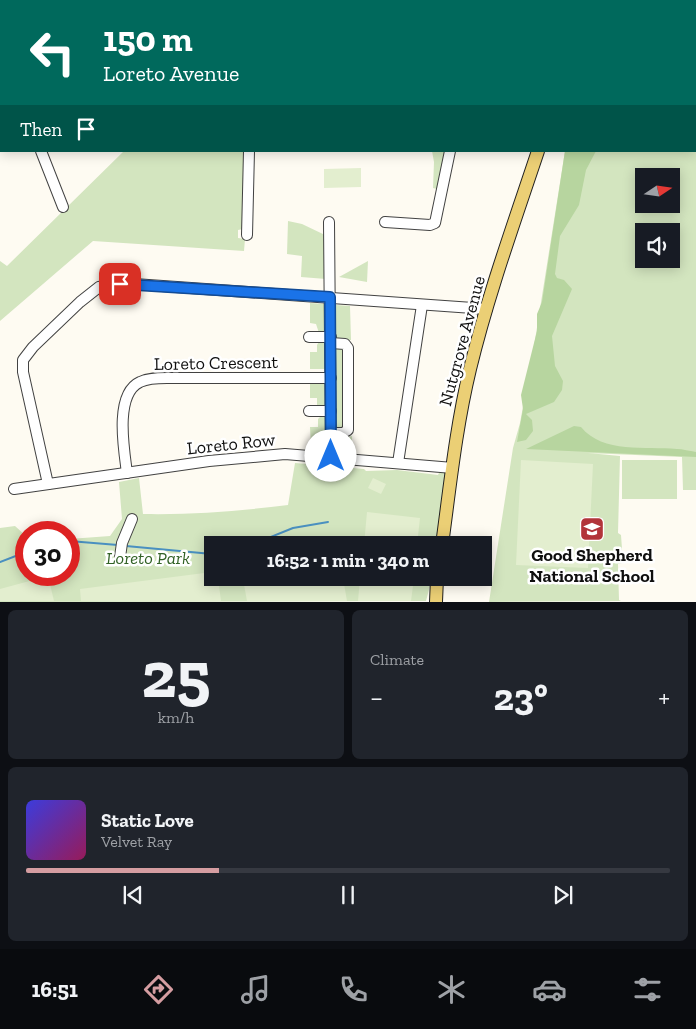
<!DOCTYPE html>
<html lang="en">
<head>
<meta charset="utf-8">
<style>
	:root { --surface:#171b24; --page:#20242c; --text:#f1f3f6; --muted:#9ea1a6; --line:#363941; --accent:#d59da1 }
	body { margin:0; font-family:"Zilla Slab",serif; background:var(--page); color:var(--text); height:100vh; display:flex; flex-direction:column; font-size:19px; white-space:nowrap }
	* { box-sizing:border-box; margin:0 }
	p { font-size:16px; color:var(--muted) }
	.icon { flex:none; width:28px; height:28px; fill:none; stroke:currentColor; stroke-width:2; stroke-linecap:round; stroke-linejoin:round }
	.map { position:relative; height:602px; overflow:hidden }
	.details { display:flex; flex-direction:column; gap:8px; padding:8px; background:#0d0f14; flex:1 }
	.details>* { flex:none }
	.top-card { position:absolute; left:0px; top:0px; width:696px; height:152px; box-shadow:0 2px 12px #0003; background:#00695c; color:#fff; overflow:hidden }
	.needle { width:32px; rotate:77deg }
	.controls { position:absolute; left:635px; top:168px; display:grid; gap:10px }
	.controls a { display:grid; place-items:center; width:45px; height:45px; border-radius:0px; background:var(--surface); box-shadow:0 2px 12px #0003; font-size:25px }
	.speed { position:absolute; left:15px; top:521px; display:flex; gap:10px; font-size:25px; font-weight:700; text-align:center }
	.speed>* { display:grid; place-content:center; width:65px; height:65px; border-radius:50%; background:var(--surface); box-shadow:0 2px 12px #0003; line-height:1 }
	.speed .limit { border:8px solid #d22; background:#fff; color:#111 }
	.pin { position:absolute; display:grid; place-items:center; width:42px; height:42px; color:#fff; margin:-21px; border-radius:10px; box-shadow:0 2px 8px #0006 }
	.me { position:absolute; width:55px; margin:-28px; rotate:0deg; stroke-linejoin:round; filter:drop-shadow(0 0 4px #0008) }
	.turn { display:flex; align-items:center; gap:18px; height:105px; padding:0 20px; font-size:22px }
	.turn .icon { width:65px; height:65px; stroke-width:2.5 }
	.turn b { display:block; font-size:35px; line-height:42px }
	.then { display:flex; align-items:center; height:48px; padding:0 20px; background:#0003; gap:10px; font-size:19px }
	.big { font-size:38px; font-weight:700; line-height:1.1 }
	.details .card { flex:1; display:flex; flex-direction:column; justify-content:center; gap:8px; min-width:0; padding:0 18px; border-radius:8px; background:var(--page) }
	.details .dial { align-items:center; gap:0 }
	.dial b { font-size:65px; line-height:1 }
	.song { display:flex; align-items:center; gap:15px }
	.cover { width:60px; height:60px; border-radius:8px; background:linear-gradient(135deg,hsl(240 70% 55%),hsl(330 70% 35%)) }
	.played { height:5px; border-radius:2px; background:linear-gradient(90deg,var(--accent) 30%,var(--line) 30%) }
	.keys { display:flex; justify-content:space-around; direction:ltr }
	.heat { display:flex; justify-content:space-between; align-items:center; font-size:28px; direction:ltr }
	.details .tiles { flex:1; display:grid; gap:8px; grid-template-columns:1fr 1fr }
	.card:last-child { grid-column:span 2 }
	.trip { position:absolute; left:204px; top:536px; width:288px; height:50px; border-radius:0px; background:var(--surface); box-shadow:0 2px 12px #0003; font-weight:700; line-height:50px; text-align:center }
	.menu { display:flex; height:80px; justify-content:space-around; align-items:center; background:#090b0e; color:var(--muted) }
	.menu .icon { width:35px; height:35px }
	.menu .current { color:var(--accent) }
	.menu b { font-size:22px; color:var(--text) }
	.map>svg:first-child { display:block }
	.green { fill:#d3e5bf; fill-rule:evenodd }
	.forest { fill:#b7d59f }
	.pitch { fill:#e3eecf }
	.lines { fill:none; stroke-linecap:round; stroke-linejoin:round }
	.stream { stroke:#4a90c0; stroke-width:2 }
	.minor-casing { stroke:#424242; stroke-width:12 }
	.major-casing { stroke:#202020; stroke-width:14 }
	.minor { stroke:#fff; stroke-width:10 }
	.major { stroke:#ebcf75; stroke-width:12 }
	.route-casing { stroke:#114b97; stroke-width:12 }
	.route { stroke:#1a73e8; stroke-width:9 }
	.labels { text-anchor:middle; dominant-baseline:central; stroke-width:5; stroke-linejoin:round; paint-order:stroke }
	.street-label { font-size:18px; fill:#0f0f0f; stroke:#fff }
	.poi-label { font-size:18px; font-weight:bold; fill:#0f0f0f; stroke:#fff }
	.park-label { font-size:18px; font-style:italic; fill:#316125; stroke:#fff }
</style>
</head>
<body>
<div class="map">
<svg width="696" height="602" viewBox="0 0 696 602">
	<rect width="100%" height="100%" fill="#fefbf2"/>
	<g class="green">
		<path d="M586,0H696V490H683L682,457L588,453L620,456L618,533L621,535L623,563L618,564L619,600L621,601L489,602L513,448L520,423L535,340L565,151H695V1ZM644,176H671V204H644ZM644,231H671V259H644Z"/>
		<polygon points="124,151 244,151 243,229 238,230 238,238 245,239 244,251 93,241 0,321 0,261 7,266"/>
		<polygon points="432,151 448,151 440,190 433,188 434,162"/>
		<polygon points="288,221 302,224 325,235 326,279 301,277 302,256 287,254"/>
		<polygon points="368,261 367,282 339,277"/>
		<polygon points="310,303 325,304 327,333 319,333 316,324 310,323"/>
		<polygon points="336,305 350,306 351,340 338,341 333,338 333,308"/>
		<polygon points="320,340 327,342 325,369 310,369 310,352 317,352 317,345"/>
		<polygon points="338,347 343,347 345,427 340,431 334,428 334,350"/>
		<polygon points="310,381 325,382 326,409 317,407 317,398 310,398"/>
		<path d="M321,416H326C331,425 328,440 325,449L311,448L310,427H318V419Z"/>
		<polygon points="352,436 352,452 336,450 334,440"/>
		<rect x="622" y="460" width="55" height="39"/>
		<path d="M295,463L364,469L366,471L397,470L438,475L440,471H447L438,545H212V578H432L426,601L0,602V528L15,526L26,536V575H69V539L110,536L122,519L119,482L139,478L143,514C192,515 240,511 288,505Z"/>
	</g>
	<g class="forest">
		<polygon points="565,151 596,151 586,170 579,205 560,236 555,274 557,278 564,280 572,289 552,336 555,366 563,381 562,390 554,402 526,414 532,420 533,431 526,440 517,442 523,409 521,395 537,331 537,314 542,302"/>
		<path d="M574,426L581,427C603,454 646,446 677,449C683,449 689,451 696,452V457L526,449Z"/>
	</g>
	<g class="pitch">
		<polygon points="361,168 361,187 324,188 324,169"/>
		<polygon points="521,460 593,464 588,568 516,565"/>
		<polygon points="373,478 386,484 381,494 368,488"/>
		<polygon points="367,512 420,518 417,545 364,545"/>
		<polygon points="212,572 212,578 218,578 221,601 81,601 80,589"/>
		<polygon points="48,576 54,601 0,601 0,589"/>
		<polygon points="252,578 343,578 347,601 247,601 243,579"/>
		<polygon points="360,578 414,578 411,601 358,601"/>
	</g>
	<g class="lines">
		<g class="stream">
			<polyline points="69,541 118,545"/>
			<polyline points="251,545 293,528 328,522"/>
			<polyline points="126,546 212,554"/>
			<polyline points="0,562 26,552"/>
		</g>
		<defs>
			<g id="minor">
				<polyline points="77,0 77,1"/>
				<polyline points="152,0 153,1"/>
				<polyline points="324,1 324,0"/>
				<polyline points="389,1 389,0"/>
				<polyline points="579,1 579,0"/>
				<polyline points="0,46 1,49"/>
				<polyline points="0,93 1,93"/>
				<polyline points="41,151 63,207"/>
				<polyline points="329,222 331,456"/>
				<polyline points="385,222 430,225 435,223 450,151"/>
				<polyline points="247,235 249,151"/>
				<polyline points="309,337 331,337"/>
				<polyline points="331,343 345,344 348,348 348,430 343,433 331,433"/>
				<polyline points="309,411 331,411"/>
				<polyline points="398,463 422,305"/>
				<path d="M127,473C124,450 114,394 140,382C148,378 158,378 167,378H331"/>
				<polyline points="48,484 23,372 23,360 33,347 80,302 99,287 120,283 487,309"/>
				<polyline points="14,489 209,461 285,454 453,468"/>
				<polyline points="120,557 122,543 132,519"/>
			</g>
			<g id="major">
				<polyline points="564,1 564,0"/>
				<path d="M442,545C450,486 456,427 470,369C488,295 514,223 538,151"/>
				<polyline points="436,602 437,578"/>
			</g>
		</defs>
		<use href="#minor" class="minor-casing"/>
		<use href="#major" class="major-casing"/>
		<use href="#minor" class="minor"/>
		<use href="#major" class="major"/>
	</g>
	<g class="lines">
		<defs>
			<polyline id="route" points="120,284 330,297 331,456"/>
		</defs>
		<use href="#route" class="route-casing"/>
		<use href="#route" class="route"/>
	</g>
	<defs>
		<symbol id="school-square" viewBox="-11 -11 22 22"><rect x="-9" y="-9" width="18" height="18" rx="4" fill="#b2343a" stroke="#fff"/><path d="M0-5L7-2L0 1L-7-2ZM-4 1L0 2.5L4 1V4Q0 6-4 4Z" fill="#fff"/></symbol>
	</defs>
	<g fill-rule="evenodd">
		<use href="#school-square" x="578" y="515" width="28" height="28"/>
	</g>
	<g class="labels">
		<g class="street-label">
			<text transform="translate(462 341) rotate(-75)">Nutgrove Avenue</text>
			<text transform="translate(216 363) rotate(-1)">Loreto Crescent</text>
			<text transform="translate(231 444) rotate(-6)">Loreto Row</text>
		</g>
		<g class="poi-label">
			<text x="592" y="555">Good Shepherd<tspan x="592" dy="21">National School</tspan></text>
		</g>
		<g class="park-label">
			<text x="148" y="558">Loreto Park</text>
		</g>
	</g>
</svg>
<div class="controls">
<a><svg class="needle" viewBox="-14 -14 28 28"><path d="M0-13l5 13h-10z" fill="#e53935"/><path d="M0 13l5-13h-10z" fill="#9ea1a6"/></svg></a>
<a><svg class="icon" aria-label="sound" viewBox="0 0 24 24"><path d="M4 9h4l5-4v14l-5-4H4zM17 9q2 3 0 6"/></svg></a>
</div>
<div class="speed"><div class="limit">30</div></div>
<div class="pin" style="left:120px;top:284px;background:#d93025"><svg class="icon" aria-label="arrive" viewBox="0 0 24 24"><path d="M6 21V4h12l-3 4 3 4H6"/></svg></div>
<svg class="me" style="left:331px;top:456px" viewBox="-20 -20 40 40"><circle r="19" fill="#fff"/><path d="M0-13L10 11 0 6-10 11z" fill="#1a73e8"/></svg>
<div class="trip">16:52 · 1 min · 340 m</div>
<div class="top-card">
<div class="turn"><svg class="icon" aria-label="left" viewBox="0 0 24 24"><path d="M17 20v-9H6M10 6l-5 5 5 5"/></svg><div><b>150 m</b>Loreto Avenue</div></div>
<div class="then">Then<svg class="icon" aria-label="arrive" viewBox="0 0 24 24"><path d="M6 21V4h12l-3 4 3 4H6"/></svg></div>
</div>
</div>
<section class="details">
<div class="tiles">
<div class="card dial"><b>25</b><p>km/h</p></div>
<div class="card"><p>Climate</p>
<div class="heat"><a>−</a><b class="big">23°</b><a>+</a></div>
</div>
<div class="card">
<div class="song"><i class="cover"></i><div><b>Static Love</b><p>Velvet Ray</p></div></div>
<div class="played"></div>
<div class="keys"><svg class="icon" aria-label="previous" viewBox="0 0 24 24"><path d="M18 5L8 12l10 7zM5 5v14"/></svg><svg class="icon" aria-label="pause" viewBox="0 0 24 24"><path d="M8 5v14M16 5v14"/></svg><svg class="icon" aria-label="next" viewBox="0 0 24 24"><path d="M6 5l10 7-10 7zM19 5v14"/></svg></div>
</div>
</div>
</section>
<nav class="menu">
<b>16:51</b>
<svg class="icon current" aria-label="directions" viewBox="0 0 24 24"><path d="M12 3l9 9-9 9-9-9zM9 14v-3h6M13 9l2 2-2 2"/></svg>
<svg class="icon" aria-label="music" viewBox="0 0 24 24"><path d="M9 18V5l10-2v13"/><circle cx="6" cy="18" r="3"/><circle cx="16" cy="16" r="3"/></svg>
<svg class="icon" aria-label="phone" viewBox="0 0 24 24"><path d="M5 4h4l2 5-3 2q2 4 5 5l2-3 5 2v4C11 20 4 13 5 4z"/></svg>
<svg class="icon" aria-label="climate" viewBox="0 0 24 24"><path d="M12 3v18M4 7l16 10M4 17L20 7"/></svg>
<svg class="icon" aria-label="car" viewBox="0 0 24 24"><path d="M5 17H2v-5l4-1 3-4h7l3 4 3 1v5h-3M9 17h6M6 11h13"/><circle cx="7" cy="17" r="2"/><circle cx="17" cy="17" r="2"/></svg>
<svg class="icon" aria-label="filters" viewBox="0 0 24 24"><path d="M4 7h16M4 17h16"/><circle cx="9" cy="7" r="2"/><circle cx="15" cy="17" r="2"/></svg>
</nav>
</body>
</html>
